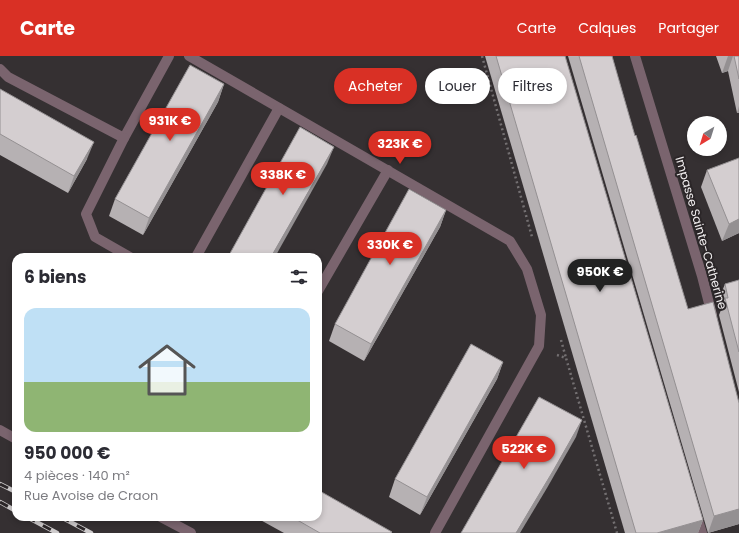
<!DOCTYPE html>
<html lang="fr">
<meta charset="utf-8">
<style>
body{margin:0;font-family:Poppins,sans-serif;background:#f7f7f7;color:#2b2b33;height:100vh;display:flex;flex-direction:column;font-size:15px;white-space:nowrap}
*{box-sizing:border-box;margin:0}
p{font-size:13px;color:#7c7c81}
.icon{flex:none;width:22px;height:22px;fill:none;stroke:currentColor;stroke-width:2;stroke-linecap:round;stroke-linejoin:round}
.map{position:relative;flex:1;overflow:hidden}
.panel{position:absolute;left:12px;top:197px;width:310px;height:268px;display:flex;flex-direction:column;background:#fff;border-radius:12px;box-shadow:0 2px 6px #0003}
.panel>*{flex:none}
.hud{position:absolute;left:334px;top:12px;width:345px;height:36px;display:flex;gap:8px}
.needle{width:26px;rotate:218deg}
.fabs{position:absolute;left:687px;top:60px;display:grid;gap:8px}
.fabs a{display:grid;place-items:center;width:40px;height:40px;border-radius:50%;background:#fff;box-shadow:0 2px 6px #0003;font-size:20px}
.price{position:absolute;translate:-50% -34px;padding:0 9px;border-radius:14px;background:#d93025;color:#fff;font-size:13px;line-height:26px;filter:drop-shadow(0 1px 2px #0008)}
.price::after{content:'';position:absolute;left:50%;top:24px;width:12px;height:9px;margin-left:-6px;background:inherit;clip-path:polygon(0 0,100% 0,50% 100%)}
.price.selected{background:#222;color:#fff}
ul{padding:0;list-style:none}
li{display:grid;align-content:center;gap:8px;height:212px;padding:0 12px}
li+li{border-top:1px solid #e1e1e2}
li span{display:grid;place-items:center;height:124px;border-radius:12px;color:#555}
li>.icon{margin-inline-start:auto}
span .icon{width:72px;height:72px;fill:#fffc;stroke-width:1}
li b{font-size:17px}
h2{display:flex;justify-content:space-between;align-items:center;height:48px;padding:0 12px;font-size:17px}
.tag{padding:0 14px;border-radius:18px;background:#fff;box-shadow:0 2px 6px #0003;font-size:14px;line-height:36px}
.tag.selected{background:#d93025;color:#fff}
header{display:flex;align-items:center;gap:24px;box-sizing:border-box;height:56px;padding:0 20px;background:#d93025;color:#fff}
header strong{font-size:19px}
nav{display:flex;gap:22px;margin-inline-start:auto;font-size:14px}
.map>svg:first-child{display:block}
</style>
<header>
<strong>Carte</strong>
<nav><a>Carte</a><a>Calques</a><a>Partager</a></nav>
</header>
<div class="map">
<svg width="739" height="477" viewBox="0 0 739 477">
<rect width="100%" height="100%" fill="#353032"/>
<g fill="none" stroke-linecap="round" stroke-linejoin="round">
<!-- path -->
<g stroke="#747072" stroke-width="2.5" stroke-dasharray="2 3" stroke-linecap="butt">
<path d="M 482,0 L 532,181"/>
<path d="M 561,284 L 566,302"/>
<path d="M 557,299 L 566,302 L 617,477"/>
</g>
<!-- minor -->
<g stroke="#7a646e" stroke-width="10">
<path d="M 189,0 L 510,185 L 527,213 L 541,259 L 539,290 L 435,477"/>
<path d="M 635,0 L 702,220 L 712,259"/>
<path d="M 0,13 L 8,21 L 124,82 L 169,0"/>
<path d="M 124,82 L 86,158 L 95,181 L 130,201"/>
<path d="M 196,201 L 279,52"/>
<path d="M 318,235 L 388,114"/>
<path d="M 0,374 L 16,383"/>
<path d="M 696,458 L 702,477"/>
<path d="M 161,461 L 191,477"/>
</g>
<defs>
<g id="rail">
<path d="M 0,428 L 16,436"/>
<path d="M 0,446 L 16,455"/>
<path d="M 27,461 L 57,477"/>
<path d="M 61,461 L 91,477"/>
</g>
</defs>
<!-- rail casing -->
<use href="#rail" stroke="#cecbcc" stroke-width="4.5"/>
<!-- rail -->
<use href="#rail" stroke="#2b2628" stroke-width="3" stroke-dasharray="9" stroke-linecap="butt"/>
</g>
<!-- wall -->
<g fill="#b6b1b3">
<path d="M 485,0 L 565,0 L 703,464 L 698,477 L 625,477 Z"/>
<path d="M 568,0 L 612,0 L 739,468 L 708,477 Z"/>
<path d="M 716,0 L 739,0 L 739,57 L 737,57 L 728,15 L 722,17 Z"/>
<path d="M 224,28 L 218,46 L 143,179 L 109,160 L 115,143 Z"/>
<path d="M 0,33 L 87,103 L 68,137 L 0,99 Z"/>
<path d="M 707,114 L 739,177 L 722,185 L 701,131 Z"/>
<path d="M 446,154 L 440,171 L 364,305 L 329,285 L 335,268 Z"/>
<path d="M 739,224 L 739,336 L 719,259 L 721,254 L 718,245 L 725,228 Z"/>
<path d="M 503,306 L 497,323 L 420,459 L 389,441 L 395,423 Z"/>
<path d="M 255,461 L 318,461 L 392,477 L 284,477 Z"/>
</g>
<!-- shaded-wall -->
<g fill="#949092">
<path d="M 728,0 L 733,0 L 728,15 L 722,17 Z"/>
<path d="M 224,28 L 218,46 L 143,179 L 149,162 Z"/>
<path d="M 739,50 L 739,57 L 737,57 Z"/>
<path d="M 94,86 L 87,103 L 68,137 L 74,120 Z"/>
<path d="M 334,91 L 327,108 L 275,201 L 271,201 Z"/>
<path d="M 446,154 L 440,171 L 364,305 L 371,288 Z"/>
<path d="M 739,163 L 739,177 L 722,185 L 729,168 Z"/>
<path d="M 503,306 L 497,323 L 420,459 L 427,441 Z"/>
<path d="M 582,364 L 576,381 L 547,432 L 520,477 L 516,477 Z"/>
<path d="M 739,453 L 739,468 L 708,477 L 714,460 Z"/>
<path d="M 703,464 L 698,477 L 657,477 Z"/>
</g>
<!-- building -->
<g fill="#d4ced0" stroke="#949092">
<path d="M 496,0 L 565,0 L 703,464 L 657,477 L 636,477 Z"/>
<path d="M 579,0 L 612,0 L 635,80 L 636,79 L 688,253 L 713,246 L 739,347 L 739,453 L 714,460 Z"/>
<path d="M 734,0 L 739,0 L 739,23 Z"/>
<path d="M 190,9 L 224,28 L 149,162 L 115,143 Z"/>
<path d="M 0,33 L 94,86 L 74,120 L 0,78 Z"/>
<path d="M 300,71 L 334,91 L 271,201 L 228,201 Z"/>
<path d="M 739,102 L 739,163 L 729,168 L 707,114 Z"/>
<path d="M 409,133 L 446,154 L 371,288 L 335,268 Z"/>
<path d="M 739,224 L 739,296 L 725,242 L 728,242 L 725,228 Z"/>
<path d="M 471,288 L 503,306 L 427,441 L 395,423 Z"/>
<path d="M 539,341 L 582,364 L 553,415 L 516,477 L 461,477 Z"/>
<path d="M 318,434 L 392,476 L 391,477 L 320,477 L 292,461 L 318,461 Z"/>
</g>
<g text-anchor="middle" stroke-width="4" stroke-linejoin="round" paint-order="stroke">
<!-- street labels -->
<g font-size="12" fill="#f0edee" stroke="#2b2628">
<text transform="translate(701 177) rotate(74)" y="4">Impasse Sainte-Catherine</text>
</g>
</g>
</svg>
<div class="fabs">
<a><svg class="needle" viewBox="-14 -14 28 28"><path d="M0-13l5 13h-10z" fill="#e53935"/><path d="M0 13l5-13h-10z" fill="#7c7c81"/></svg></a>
</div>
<b class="price" style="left:170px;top:86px">931K €</b>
<b class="price" style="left:400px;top:109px">323K €</b>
<b class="price" style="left:283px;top:140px">338K €</b>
<b class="price" style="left:390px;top:210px">330K €</b>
<b class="price selected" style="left:600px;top:237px">950K €</b>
<b class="price" style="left:524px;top:414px">522K €</b>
<div class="hud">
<a class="tag selected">Acheter</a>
<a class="tag">Louer</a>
<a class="tag">Filtres</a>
</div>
<section class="panel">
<h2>6 biens<svg class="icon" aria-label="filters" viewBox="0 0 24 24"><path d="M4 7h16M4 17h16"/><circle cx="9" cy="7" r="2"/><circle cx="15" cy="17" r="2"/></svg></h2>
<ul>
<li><span style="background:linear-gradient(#bfe0f5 60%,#8fb573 0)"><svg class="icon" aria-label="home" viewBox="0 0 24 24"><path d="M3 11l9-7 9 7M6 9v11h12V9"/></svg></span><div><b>950 000 €</b><p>4 pièces · 140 m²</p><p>Rue Avoise de Craon</p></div></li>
</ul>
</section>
</div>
